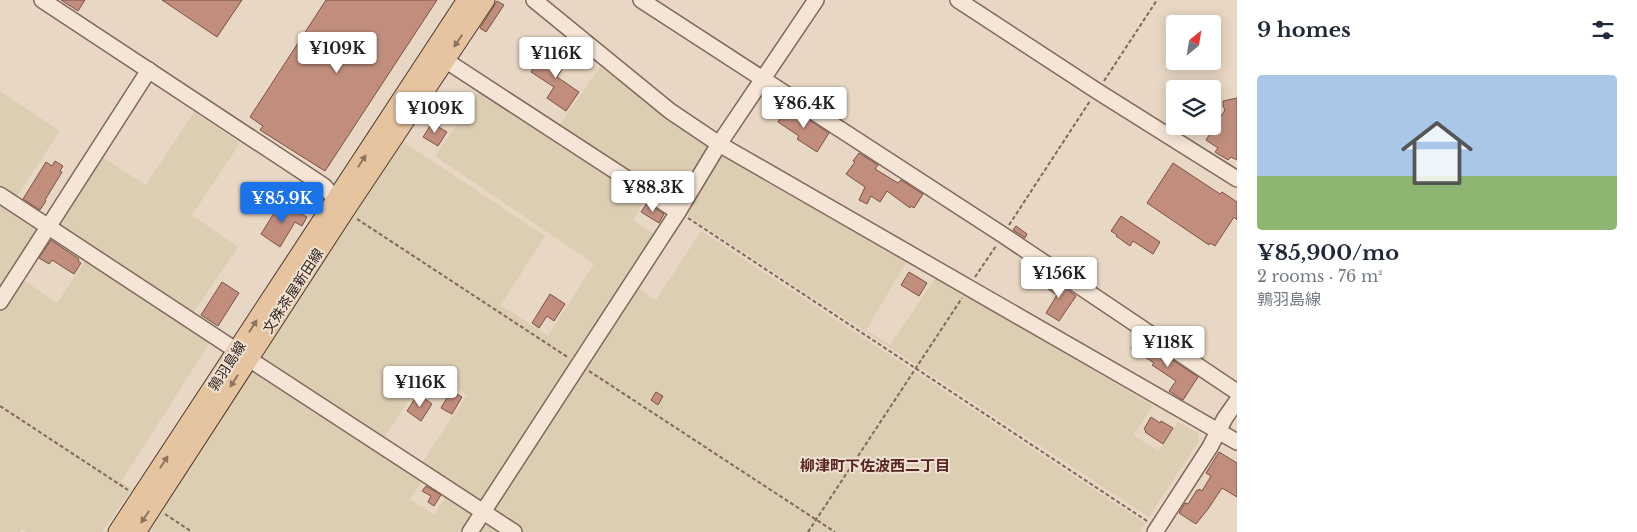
<!DOCTYPE html>
<meta charset="utf-8">
<style>
body{margin:0;font-family:"Libre Baskerville","Noto Sans JP",serif;background:#f6f6f7;color:#1f2937;height:100vh;display:flex;flex-direction:column;font-size:19px;white-space:nowrap}
*{box-sizing:border-box;margin:0}
p{font-size:16px;color:#747a83}
.icon{flex:none;width:28px;height:28px;fill:none;stroke:currentColor;stroke-width:2;stroke-linecap:round;stroke-linejoin:round}
.map{position:relative;flex:1;overflow:hidden}
.panel{display:flex;flex-direction:column;background:#fff;width:400px}
.panel>*{flex:none}
.needle{width:32px;rotate:30deg}
.tools{position:absolute;left:1166px;top:15px;display:grid;gap:10px}
.tools a{display:grid;place-items:center;width:55px;height:55px;border-radius:5px;background:#fff;box-shadow:0 2px 12px #0003;font-size:25px}
.price{position:absolute;translate:-50% -42px;padding:0 11px;border-radius:5px;background:#fff;color:#222;font-size:16px;line-height:32px;filter:drop-shadow(0 1px 2px #0008)}
.price::after{content:'';position:absolute;left:50%;top:30px;width:15px;height:11px;margin-left:-8px;background:inherit;clip-path:polygon(0 0,100% 0,50% 100%)}
.price.on{background:#1a73e8;color:#fff}
ul{padding:0;list-style:none}
li{display:grid;align-content:center;gap:10px;height:265px;padding:0 20px}
li span{display:grid;place-items:center;height:155px;border-radius:5px;color:#555}
li>.icon{margin-inline-start:auto}
span .icon{width:90px;height:90px;fill:#fffc;stroke-width:1}
li b{font-size:21px}
h2{display:flex;justify-content:space-between;align-items:center;height:60px;padding:0 20px;font-size:21px}
main{display:flex;flex:1;min-height:0}
.map>svg:first-child{display:block}
</style>
<main>
<div class="map">
<svg width="1237" height="532" viewBox="0 0 1237 532">
<rect width="100%" height="100%" fill="#e8d7c4"/>
<!-- farmland -->
<g fill="#dcceb2">
<path d="M 600,67 L 677,125 L 709,147 L 907,261 L 866,330 L 890,345 L 936,277 L 1153,406 L 1133,435 L 1158,451 L 1178,422 L 1198,433 L 1199,441 L 1149,517 L 685,214 L 558,127 Z"/>
<path d="M 482,88 L 647,196 L 633,220 L 654,234 L 624,278 L 656,300 L 701,231 L 1145,523 L 1140,532 L 525,532 L 421,464 L 467,395 L 429,370 L 383,439 L 269,366 L 262,356 L 402,141 L 545,236 L 501,305 L 548,336 L 594,264 L 435,156 Z"/>
<path d="M 0,91 L 60,131 L 11,205 L 43,228 L 0,291 Z"/>
<path d="M 194,112 L 240,143 L 192,215 L 238,247 L 185,325 L 210,342 L 121,482 L 132,489 L 102,532 L 27,532 L 22,529 L 20,532 L 0,532 L 0,307 L 19,277 L 57,303 L 91,252 L 53,226 L 99,155 L 146,185 Z"/>
<path d="M 255,366 L 426,476 L 410,499 L 434,515 L 448,494 L 473,510 L 459,532 L 146,532 Z"/>
<path d="M 483,515 L 510,532 L 472,532 Z"/>
</g>
<!-- building -->
<g fill="#c18e7e" stroke="#7c5145">
<path d="M 61,0 L 85,0 L 78,11 Z"/>
<path d="M 162,0 L 242,0 L 217,37 Z"/>
<path d="M 326,0 L 437,0 L 325,171 L 260,130 L 263,126 L 250,117 Z"/>
<path d="M 497,1 L 504,5 L 486,32 L 480,28 Z"/>
<path d="M 560,48 L 571,55 L 557,77 L 579,92 L 566,111 L 547,98 L 554,87 L 531,72 L 543,53 L 554,59 Z"/>
<path d="M 1237,98 L 1237,160 L 1231,157 L 1228,160 L 1215,152 L 1218,148 L 1206,140 L 1225,110 L 1223,106 L 1223,101 Z"/>
<path d="M 788,106 L 829,133 L 817,152 L 797,139 L 799,136 L 778,122 Z"/>
<path d="M 432,123 L 447,132 L 438,146 L 423,137 Z"/>
<path d="M 859,153 L 878,165 L 875,169 L 898,183 L 901,180 L 923,194 L 914,208 L 911,206 L 910,208 L 887,191 L 880,202 L 871,196 L 867,204 L 859,200 L 865,187 L 846,174 L 855,162 L 853,161 Z"/>
<path d="M 55,161 L 63,166 L 60,171 L 62,172 L 45,200 L 46,201 L 40,210 L 23,199 L 46,162 L 52,166 Z"/>
<path d="M 1173,163 L 1220,194 L 1222,192 L 1237,202 L 1237,220 L 1234,217 L 1215,246 L 1210,243 L 1209,245 L 1147,203 Z"/>
<path d="M 647,203 L 664,214 L 659,223 L 641,212 Z"/>
<path d="M 283,204 L 307,217 L 302,226 L 295,222 L 280,247 L 261,234 L 276,210 L 278,211 Z"/>
<path d="M 1121,216 L 1160,242 L 1153,254 L 1133,241 L 1130,246 L 1116,236 L 1117,235 L 1111,231 Z"/>
<path d="M 1016,226 L 1027,234 L 1025,238 L 1013,230 Z"/>
<path d="M 51,240 L 79,259 L 78,261 L 81,263 L 74,274 L 52,260 L 49,264 L 39,258 Z"/>
<path d="M 909,272 L 927,283 L 919,296 L 901,285 Z"/>
<path d="M 1048,276 L 1076,296 L 1059,321 L 1046,313 L 1057,295 L 1042,285 Z"/>
<path d="M 222,282 L 239,293 L 218,326 L 201,315 Z"/>
<path d="M 550,294 L 565,304 L 554,321 L 547,316 L 539,328 L 532,323 Z"/>
<path d="M 1138,337 L 1198,377 L 1183,400 L 1169,391 L 1176,381 L 1152,365 L 1154,363 L 1131,348 Z"/>
<path d="M 451,391 L 462,397 L 452,414 L 441,408 Z"/>
<path d="M 656,392 L 663,396 L 658,405 L 651,400 Z"/>
<path d="M 418,394 L 432,404 L 421,421 L 407,411 Z"/>
<path d="M 1151,417 L 1160,423 L 1161,421 L 1173,428 L 1163,444 L 1145,432 L 1146,431 L 1144,429 Z"/>
<path d="M 1219,452 L 1237,463 L 1237,497 L 1222,488 L 1208,509 L 1196,524 L 1179,513 L 1185,503 L 1188,504 L 1197,490 L 1198,491 L 1199,489 L 1202,491 L 1211,476 L 1206,473 Z"/>
<path d="M 426,486 L 441,495 L 434,506 L 428,502 L 431,496 L 422,491 Z"/>
</g>
<g fill="none" stroke-linecap="round" stroke-linejoin="round">
<defs>
<g id="minor">
<path d="M 42,0 L 324,186 L 343,208"/>
<path d="M 534,0 L 670,111 L 719,144 L 1237,442"/>
<path d="M 641,0 L 1003,235 L 1237,392"/>
<path d="M 958,0 L 1097,91 L 1237,179"/>
<path d="M 445,60 L 678,212"/>
<path d="M 0,195 L 237,351"/>
<path d="M 0,302 L 149,70"/>
<path d="M 249,359 L 514,532"/>
<path d="M 470,532 L 678,212 L 719,144 L 816,0"/>
<path d="M 1155,532 L 1210,447 L 1225,418 L 1237,401"/>
</g>
<g id="major">
<path d="M 118,532 L 467,0"/>
<path d="M 136,532 L 345,210 L 485,0"/>
</g>
</defs>
<!-- minor casing -->
<use href="#minor" stroke="#80695c" stroke-width="18"/>
<!-- major casing -->
<use href="#major" stroke="#4e3930" stroke-width="21"/>
<!-- path -->
<g stroke="#80695c" stroke-width="2" stroke-dasharray="4 2.5" stroke-linecap="butt">
<path d="M 1104,81 L 1157,0"/>
<path d="M 688,218 L 1147,521"/>
<path d="M 357,219 L 569,358"/>
<path d="M 1009,225 L 1090,101"/>
<path d="M 975,277 L 996,246"/>
<path d="M 589,371 L 835,532"/>
<path d="M 0,406 L 128,490"/>
<path d="M 165,514 L 192,532"/>
<path d="M 808,532 L 962,298"/>
</g>
<!-- minor -->
<use href="#minor" stroke="#f4e5d6" stroke-width="15"/>
<!-- major -->
<use href="#major" stroke="#e7c4a0" stroke-width="19"/>
</g>
<!-- one-way arrows -->
<defs><path id="oneway-solid" d="M-6-.8H1V-3.2L6.5 0L1 3.2V.8H-6Z" transform="scale(1.25)"/></defs>
<g fill="#8c7460">
<use href="#oneway-solid" transform="translate(458 41) rotate(124)"/>
<use href="#oneway-solid" transform="translate(362 161) rotate(-57)"/>
<use href="#oneway-solid" transform="translate(253 326) rotate(-57)"/>
<use href="#oneway-solid" transform="translate(234 381) rotate(123)"/>
<use href="#oneway-solid" transform="translate(164 462) rotate(-57)"/>
<use href="#oneway-solid" transform="translate(145 517) rotate(124)"/>
</g>
<g text-anchor="middle" stroke-width="4" stroke-linejoin="round" paint-order="stroke">
<!-- street labels -->
<g font-size="14" fill="#32251f" stroke="#f0e2d2">
<text transform="translate(293 291) rotate(-57)" y="5">文殊茶屋新田線</text>
<text transform="translate(227 366) rotate(-57)" y="5">鶉羽島線</text>
</g>
<!-- neighbourhood labels -->
<g font-size="15" font-weight="bold" fill="#592523" stroke="#f0e2d2">
<text x="875" y="471">柳津町下佐波西二丁目</text>
</g>
</g>
</svg>
<div class="tools">
<a><svg class="needle" viewBox="-14 -14 28 28"><path d="M0-13l5 13h-10z" fill="#e53935"/><path d="M0 13l5-13h-10z" fill="#747a83"/></svg></a>
<a><svg class="icon" aria-label="layers" viewBox="0 0 24 24"><path d="M12 4l9 5-9 5-9-5zM3 14l9 5 9-5"/></svg></a>
</div>
<b class="price" style="left:337px;top:74px">¥109K</b>
<b class="price" style="left:556px;top:79px">¥116K</b>
<b class="price" style="left:804px;top:129px">¥86.4K</b>
<b class="price" style="left:435px;top:134px">¥109K</b>
<b class="price" style="left:653px;top:213px">¥88.3K</b>
<b class="price on" style="left:282px;top:224px">¥85.9K</b>
<b class="price" style="left:1059px;top:299px">¥156K</b>
<b class="price" style="left:1168px;top:368px">¥118K</b>
<b class="price" style="left:420px;top:408px">¥116K</b>
</div>
<section class="panel">
<h2>9 homes<svg class="icon" aria-label="filters" viewBox="0 0 24 24"><path d="M4 7h16M4 17h16"/><circle cx="9" cy="7" r="2"/><circle cx="15" cy="17" r="2"/></svg></h2>
<ul>
<li><span style="background:linear-gradient(#a9c7e8 65%,#8fb573 0)"><svg class="icon" aria-label="home" viewBox="0 0 24 24"><path d="M3 11l9-7 9 7M6 9v11h12V9"/></svg></span><div><b>¥85,900/mo</b><p>2 rooms · 76 m²</p><p>鶉羽島線</p></div></li>
</ul>
</section>
</main>
